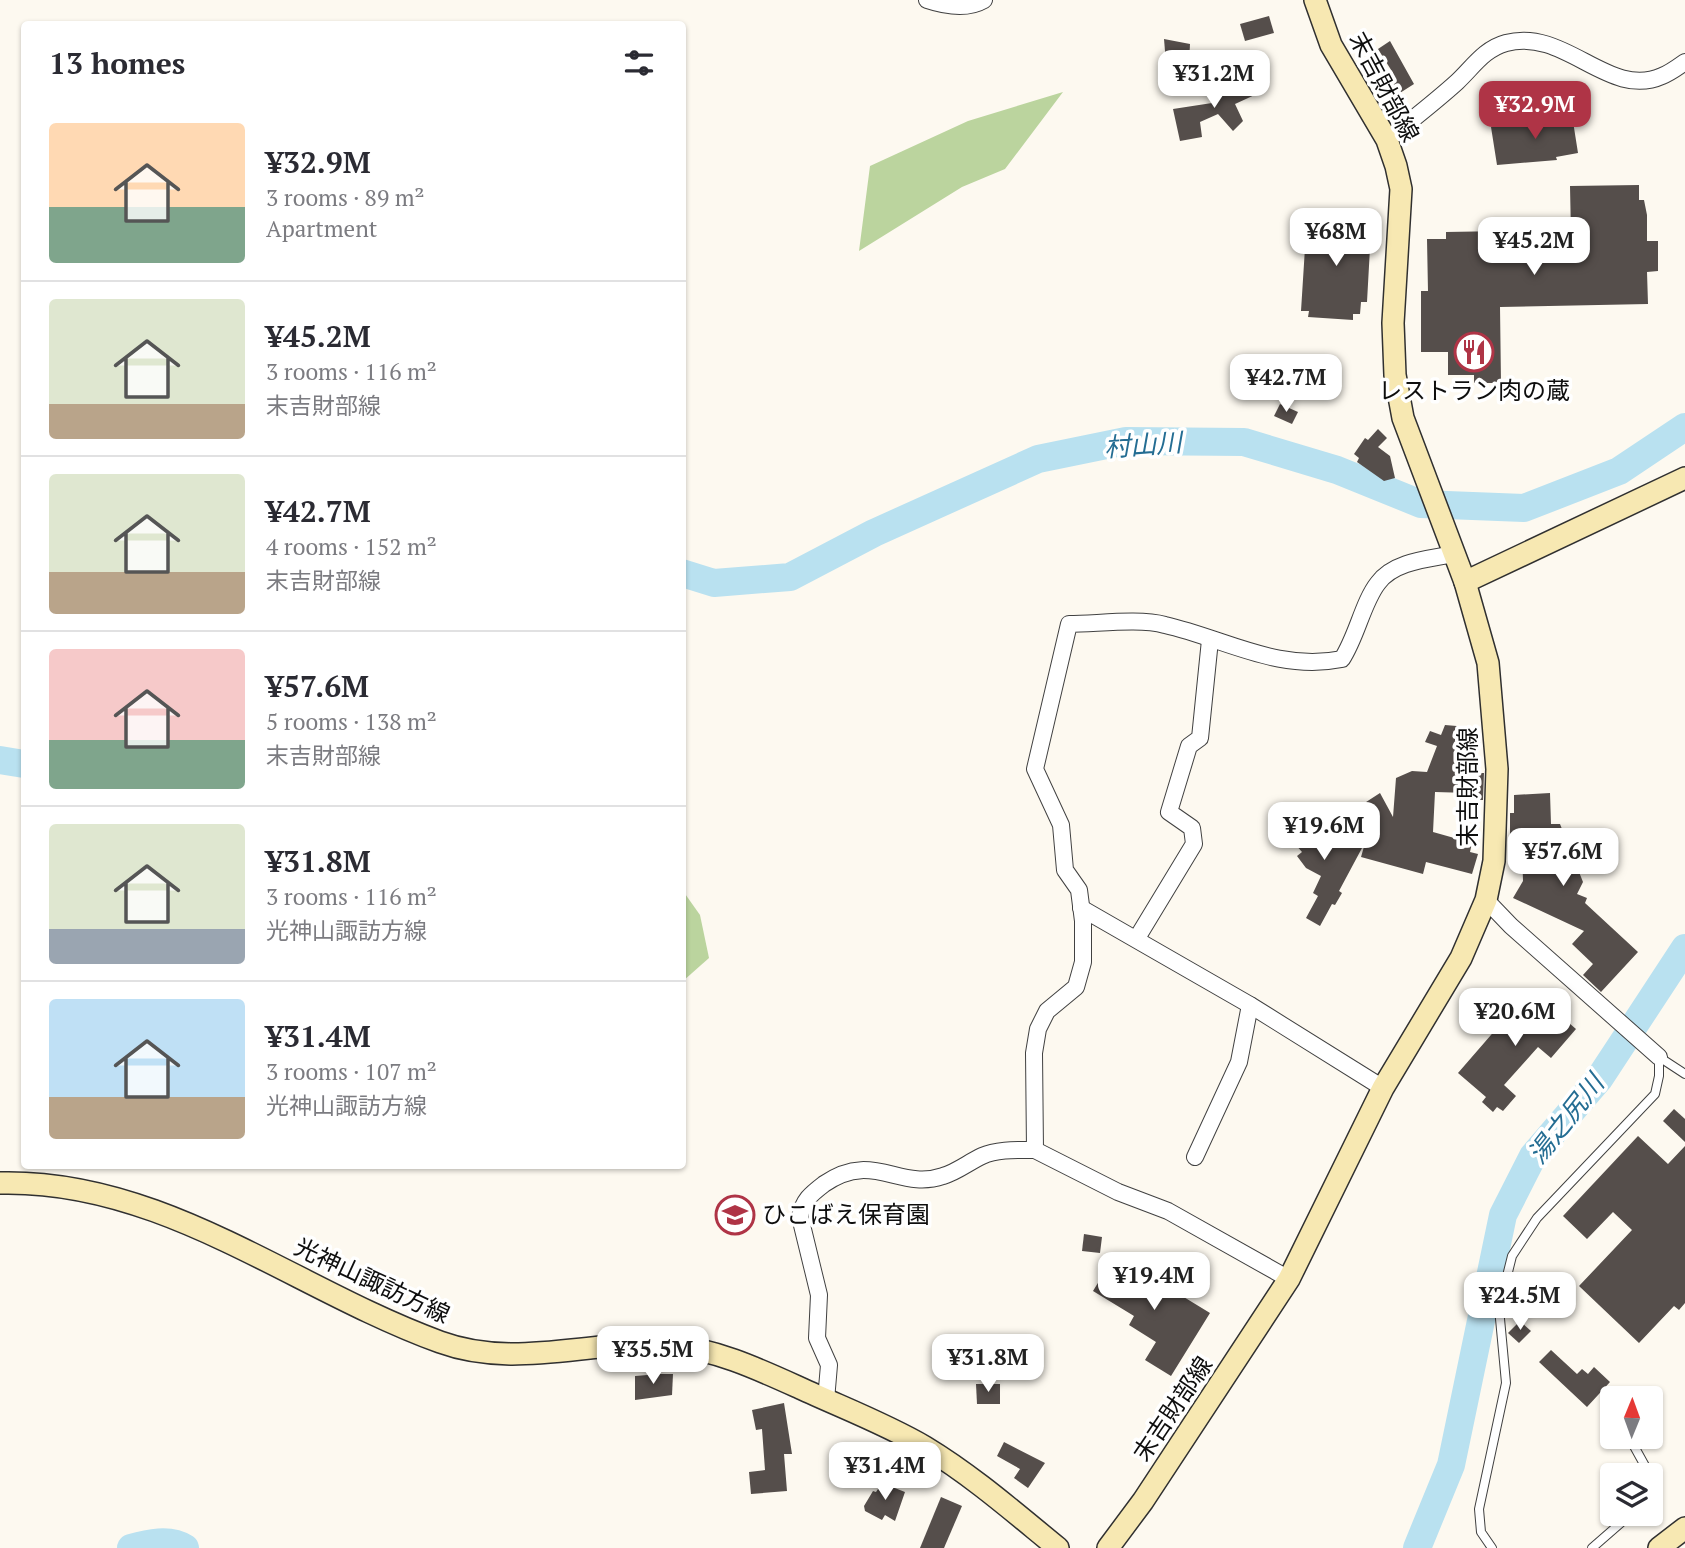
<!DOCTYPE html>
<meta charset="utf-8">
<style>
body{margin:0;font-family:"PT Serif","Noto Sans JP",serif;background:#f7f7f7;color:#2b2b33;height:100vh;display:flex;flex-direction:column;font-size:26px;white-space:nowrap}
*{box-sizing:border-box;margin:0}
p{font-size:23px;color:#7c7c81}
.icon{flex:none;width:38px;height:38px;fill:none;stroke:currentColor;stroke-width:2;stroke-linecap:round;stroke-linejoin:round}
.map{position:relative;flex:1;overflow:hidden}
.panel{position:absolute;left:21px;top:21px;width:665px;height:1148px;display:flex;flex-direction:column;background:#fff;border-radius:7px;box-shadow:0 2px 5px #0004}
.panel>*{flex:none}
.needle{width:46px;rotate:1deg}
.fabs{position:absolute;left:1600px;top:1386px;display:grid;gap:14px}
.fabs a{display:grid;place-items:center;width:63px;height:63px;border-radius:7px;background:#fff;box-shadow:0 2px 5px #0004;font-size:35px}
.price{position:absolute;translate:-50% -60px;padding:0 16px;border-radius:14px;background:#fff;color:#222;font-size:23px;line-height:46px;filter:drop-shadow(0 2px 4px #0008)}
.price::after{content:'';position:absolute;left:50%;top:42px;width:21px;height:16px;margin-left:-10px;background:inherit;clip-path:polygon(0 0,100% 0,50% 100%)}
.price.selected{background:#af3446;color:#fff}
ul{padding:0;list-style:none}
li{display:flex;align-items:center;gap:21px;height:175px;padding:0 28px}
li+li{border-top:2px solid #e1e1e2}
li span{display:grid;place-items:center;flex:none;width:196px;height:140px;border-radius:7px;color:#555}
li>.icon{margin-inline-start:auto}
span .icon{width:84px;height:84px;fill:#fffc;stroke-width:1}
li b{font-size:30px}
h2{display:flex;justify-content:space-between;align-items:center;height:84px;padding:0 28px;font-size:30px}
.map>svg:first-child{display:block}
</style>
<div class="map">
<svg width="1685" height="1548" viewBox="0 0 1685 1548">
<rect width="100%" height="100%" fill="#fdf9f0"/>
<!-- forest -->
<g fill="#bbd49e">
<path d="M 1063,92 L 1005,169 L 962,187 L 859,251 L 870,166 L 968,121 Z"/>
<path d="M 683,891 L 700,915 L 709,958 L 683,981 Z"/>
</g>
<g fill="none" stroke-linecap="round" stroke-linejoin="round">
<!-- river -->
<g stroke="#b9e1f0" stroke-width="28">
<path d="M 682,573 L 714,583 L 790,577 L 874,533 L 1038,459 L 1126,441 L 1244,442 L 1337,470 L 1421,504 L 1524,508 L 1619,471 L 1685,427"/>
<path d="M 0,760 L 24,764"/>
<path d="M 131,1548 C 148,1543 170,1538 185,1548"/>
<path d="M 1417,1548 L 1451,1465 L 1503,1215 L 1533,1156 L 1599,1079 L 1685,948"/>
</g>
</g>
<!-- building -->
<g fill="#554e4b">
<path d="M 1269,16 L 1274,33 L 1245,41 L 1240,24 Z"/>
<path d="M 1164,39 L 1190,44 L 1189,64 L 1166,63 Z"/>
<path d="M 1390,41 L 1414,84 L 1392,98 L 1381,80 L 1393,73 L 1378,49 Z"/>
<path d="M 1252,78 L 1259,93 L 1235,104 L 1243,121 L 1233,131 L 1218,114 L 1200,122 L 1202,137 L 1180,141 L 1173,109 L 1212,103 L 1209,95 Z"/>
<path d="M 1572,115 L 1578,153 L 1556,157 L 1557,160 L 1497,165 L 1491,127 Z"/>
<path d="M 1639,185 L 1639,200 L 1644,200 L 1647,215 L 1647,241 L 1658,241 L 1658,271 L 1647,272 L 1648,304 L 1500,307 L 1501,383 L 1474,383 L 1474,375 L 1448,375 L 1448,352 L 1421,352 L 1421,291 L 1428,291 L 1427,239 L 1446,239 L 1446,232 L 1504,231 L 1505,259 L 1546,259 L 1546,243 L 1552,242 L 1552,235 L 1571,235 L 1570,186 Z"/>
<path d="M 1314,216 L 1366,219 L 1364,247 L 1370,248 L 1367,302 L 1361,302 L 1360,314 L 1353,314 L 1353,320 L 1308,317 L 1309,311 L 1301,311 L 1306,232 L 1313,232 Z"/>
<path d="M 1280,404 L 1298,412 L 1292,424 L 1274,416 Z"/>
<path d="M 1378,429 L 1387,438 L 1378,447 L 1390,456 L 1395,478 L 1384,481 L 1357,462 L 1359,458 L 1354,454 L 1365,438 L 1368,440 Z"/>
<path d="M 1445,725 L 1480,728 L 1474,741 L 1481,743 L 1469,773 L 1484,773 L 1483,800 L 1469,800 L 1469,793 L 1435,792 L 1433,832 L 1472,843 L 1470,852 L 1478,854 L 1472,874 L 1426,862 L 1423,874 L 1361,857 L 1372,819 L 1363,804 L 1380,793 L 1393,817 L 1396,778 L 1412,771 L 1427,772 L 1437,746 L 1425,742 L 1430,731 L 1441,735 Z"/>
<path d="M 1550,793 L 1551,824 L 1560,824 L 1583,882 L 1577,894 L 1587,898 L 1585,903 L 1638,952 L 1601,992 L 1583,975 L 1593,964 L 1572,944 L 1584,931 L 1513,898 L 1523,881 L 1522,848 L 1519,848 L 1519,837 L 1510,838 L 1510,813 L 1514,813 L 1514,795 Z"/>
<path d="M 1321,807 L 1334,821 L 1320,837 L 1362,848 L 1339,891 L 1342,893 L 1335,905 L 1332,904 L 1320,926 L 1306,918 L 1318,896 L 1313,893 L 1321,876 L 1306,868 L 1297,856 L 1302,852 L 1288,836 Z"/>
<path d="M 1530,990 L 1557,1007 L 1554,1010 L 1576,1029 L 1551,1058 L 1538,1047 L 1504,1085 L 1516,1096 L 1503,1111 L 1497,1107 L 1493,1112 L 1482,1102 L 1486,1097 L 1458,1073 Z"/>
<path d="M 1674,1109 L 1685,1119 L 1685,1142 L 1663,1121 Z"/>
<path d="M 1638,1136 L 1668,1164 L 1685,1146 L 1685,1303 L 1679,1310 L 1674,1306 L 1639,1343 L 1579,1286 L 1632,1230 L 1613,1212 L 1587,1239 L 1563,1216 Z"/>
<path d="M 1084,1234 L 1102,1237 L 1100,1253 L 1082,1251 Z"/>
<path d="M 1115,1255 L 1210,1313 L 1171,1376 L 1145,1360 L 1156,1342 L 1129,1325 L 1134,1316 L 1093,1291 Z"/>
<path d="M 1520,1321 L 1531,1331 L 1519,1343 L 1508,1333 Z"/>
<path d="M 1551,1350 L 1577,1374 L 1582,1369 L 1588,1374 L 1594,1367 L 1610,1382 L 1587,1407 L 1539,1362 Z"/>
<path d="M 660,1374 L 673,1374 L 672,1395 L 635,1400 L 635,1376 Z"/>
<path d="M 976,1384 L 1000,1384 L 1000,1404 L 977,1404 Z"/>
<path d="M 784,1403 L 792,1454 L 784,1454 L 787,1491 L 751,1494 L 749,1472 L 765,1470 L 762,1429 L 756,1430 L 752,1410 Z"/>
<path d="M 1004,1442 L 1045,1463 L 1028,1488 L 1014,1478 L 1020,1469 L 997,1456 Z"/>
<path d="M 882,1483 L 905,1492 L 895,1521 L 885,1515 L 882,1520 L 865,1511 L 864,1506 L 873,1491 L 876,1492 Z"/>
<path d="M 941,1497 L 962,1506 L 944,1548 L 920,1548 Z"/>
</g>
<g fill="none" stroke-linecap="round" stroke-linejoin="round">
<defs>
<g id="lane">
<path d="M 1659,1057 L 1685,1074"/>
<path d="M 1629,1437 L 1650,1475"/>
<path d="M 1650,1476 L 1650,1495"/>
<path d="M 1492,1548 L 1481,1532 L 1479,1509 L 1506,1383 L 1499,1308 L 1512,1256 L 1537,1218 L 1655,1094 L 1659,1076 L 1659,1057"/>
<path d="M 1592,1548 L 1631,1514"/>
</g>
<g id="street">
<path d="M 927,0 C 945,6 967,10 984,0"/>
<path d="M 1387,140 C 1410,121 1435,102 1457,82 C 1473,67 1484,49 1506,43 C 1565,27 1609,100 1662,76 C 1670,73 1678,67 1685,62"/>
<path d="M 1486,900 L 1511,926 L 1659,1057"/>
<path d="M 1081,908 L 1250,1005 L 1383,1088"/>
<path d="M 1137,938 L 1194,844 L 1192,828 L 1169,812 L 1189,746 L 1200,738 L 1210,640"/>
<path d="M 1195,1157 L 1239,1062 L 1250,1005"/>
<path d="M 1289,1279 L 1168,1211 L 1118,1192 L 1035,1150 L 1034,1053 L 1038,1029 L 1047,1011 L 1076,987 L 1083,962 L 1083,921 L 1079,890 L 1065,870 L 1061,825 L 1035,769 L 1069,624 C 1097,624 1139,618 1165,625 C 1226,639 1278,672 1342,659 C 1357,636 1363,602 1378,583 C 1394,561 1429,559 1454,554"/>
<path d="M 826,1400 L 829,1365 L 817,1338 L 819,1295 L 800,1217 C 803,1200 811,1194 824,1184 C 873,1150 899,1191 943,1176 C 957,1172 969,1162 982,1156 C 997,1149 1018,1150 1035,1150"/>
</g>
<g id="secondary">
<path d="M 1465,582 L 1685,478"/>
<path d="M 0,1183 C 163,1179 294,1289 440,1342 C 516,1370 592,1339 669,1345 C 715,1349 758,1369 800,1388 C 841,1407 886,1424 925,1447 C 973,1476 1015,1513 1058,1548"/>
<path d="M 1108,1548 L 1143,1501 L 1289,1279 L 1383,1088 L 1461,958 L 1486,900 L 1494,861 L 1497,769 L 1488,663 L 1465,582 L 1403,418 L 1395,375 L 1393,323 L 1401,189 L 1396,166 L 1387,140 L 1331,45 L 1315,0"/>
<path d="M 1659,1548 L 1685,1528"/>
</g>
</defs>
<!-- lane casing -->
<use href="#lane" stroke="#414141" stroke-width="10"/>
<!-- street casing -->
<use href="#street" stroke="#414141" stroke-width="18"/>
<!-- secondary casing -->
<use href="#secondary" stroke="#303030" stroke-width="24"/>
<!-- lane -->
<use href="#lane" stroke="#fff" stroke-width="8"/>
<!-- street -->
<use href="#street" stroke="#fff" stroke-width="16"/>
<!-- secondary -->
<use href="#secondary" stroke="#f7e8b2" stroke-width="21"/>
</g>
<!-- icons -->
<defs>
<symbol id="restaurant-ring" viewBox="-11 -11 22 22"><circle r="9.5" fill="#fff" stroke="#af3446" stroke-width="1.5"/><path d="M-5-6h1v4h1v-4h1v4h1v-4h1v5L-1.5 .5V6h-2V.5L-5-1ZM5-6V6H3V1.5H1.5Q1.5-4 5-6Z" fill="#af3446"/></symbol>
<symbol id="school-ring" viewBox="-11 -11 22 22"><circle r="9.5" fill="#fff" stroke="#af3446" stroke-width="1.5"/><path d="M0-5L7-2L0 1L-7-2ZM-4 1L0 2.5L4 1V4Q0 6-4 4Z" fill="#af3446"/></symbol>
</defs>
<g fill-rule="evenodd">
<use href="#restaurant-ring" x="1452" y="330" width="44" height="44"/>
<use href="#school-ring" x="713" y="1193" width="44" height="44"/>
</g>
<g text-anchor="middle" stroke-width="7" stroke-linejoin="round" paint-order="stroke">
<!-- street labels -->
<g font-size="24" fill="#0e0e0e" stroke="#fff">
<text transform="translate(1384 87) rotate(62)" y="8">末吉財部線</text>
<text transform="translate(1468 787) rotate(-90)" y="8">末吉財部線</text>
<text transform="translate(372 1281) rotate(25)" y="8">光神山諏訪方線</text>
<text transform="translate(1173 1409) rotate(-56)" y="8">末吉財部線</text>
</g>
<!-- poi labels -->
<g font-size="24" fill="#0e0e0e" stroke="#fff">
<text x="1474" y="399">レストラン肉の蔵</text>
<text x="762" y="1223" text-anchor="start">ひこばえ保育園</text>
</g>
<!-- water labels -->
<g font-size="26" font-style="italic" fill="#246d93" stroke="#fff">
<text transform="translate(1143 445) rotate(-4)" y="9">村山川</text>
<text transform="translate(1566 1119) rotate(-52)" y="9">湯之尻川</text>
</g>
</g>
</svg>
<div class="fabs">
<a><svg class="needle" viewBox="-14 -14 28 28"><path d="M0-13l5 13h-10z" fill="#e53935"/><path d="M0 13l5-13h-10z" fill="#7c7c81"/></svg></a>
<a><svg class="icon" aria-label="layers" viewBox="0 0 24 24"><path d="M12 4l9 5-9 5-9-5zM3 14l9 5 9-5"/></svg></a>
</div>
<b class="price" style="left:1214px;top:110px">¥31.2M</b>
<b class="price selected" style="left:1535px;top:141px">¥32.9M</b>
<b class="price" style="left:1336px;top:268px">¥68M</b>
<b class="price" style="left:1534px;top:277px">¥45.2M</b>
<b class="price" style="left:1286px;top:414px">¥42.7M</b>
<b class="price" style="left:1324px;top:862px">¥19.6M</b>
<b class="price" style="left:1563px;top:888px">¥57.6M</b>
<b class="price" style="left:1515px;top:1048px">¥20.6M</b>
<b class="price" style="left:1154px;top:1312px">¥19.4M</b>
<b class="price" style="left:1520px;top:1332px">¥24.5M</b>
<b class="price" style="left:653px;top:1386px">¥35.5M</b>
<b class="price" style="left:988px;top:1394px">¥31.8M</b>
<b class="price" style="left:885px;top:1502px">¥31.4M</b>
<section class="panel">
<h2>13 homes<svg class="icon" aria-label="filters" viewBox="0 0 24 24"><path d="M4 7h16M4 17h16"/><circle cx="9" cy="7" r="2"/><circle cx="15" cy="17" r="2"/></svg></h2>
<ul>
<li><span style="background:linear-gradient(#ffd9b3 60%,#7fa58c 0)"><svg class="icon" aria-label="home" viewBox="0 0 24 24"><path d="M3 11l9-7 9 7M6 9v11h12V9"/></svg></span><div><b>¥32.9M</b><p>3 rooms · 89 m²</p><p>Apartment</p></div></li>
<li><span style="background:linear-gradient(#dfe7d0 75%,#b9a48a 0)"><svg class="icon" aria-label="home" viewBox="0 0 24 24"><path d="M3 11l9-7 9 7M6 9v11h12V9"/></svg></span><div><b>¥45.2M</b><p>3 rooms · 116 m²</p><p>末吉財部線</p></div></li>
<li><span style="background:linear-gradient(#dfe7d0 70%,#b9a48a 0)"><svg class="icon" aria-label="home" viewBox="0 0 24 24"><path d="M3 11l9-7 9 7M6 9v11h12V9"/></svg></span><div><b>¥42.7M</b><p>4 rooms · 152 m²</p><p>末吉財部線</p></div></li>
<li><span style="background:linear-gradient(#f6c9c9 65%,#7fa58c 0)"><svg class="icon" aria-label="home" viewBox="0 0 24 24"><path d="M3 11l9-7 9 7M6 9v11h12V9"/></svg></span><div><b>¥57.6M</b><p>5 rooms · 138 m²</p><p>末吉財部線</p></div></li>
<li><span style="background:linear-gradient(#dfe7d0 75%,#9aa5b1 0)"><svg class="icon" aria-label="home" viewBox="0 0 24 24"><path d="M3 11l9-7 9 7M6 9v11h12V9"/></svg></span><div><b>¥31.8M</b><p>3 rooms · 116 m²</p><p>光神山諏訪方線</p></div></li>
<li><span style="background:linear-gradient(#bfe0f5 70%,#b9a48a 0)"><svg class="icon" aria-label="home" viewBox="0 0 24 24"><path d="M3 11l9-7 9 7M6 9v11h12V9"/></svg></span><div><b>¥31.4M</b><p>3 rooms · 107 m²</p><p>光神山諏訪方線</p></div></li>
</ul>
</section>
</div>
